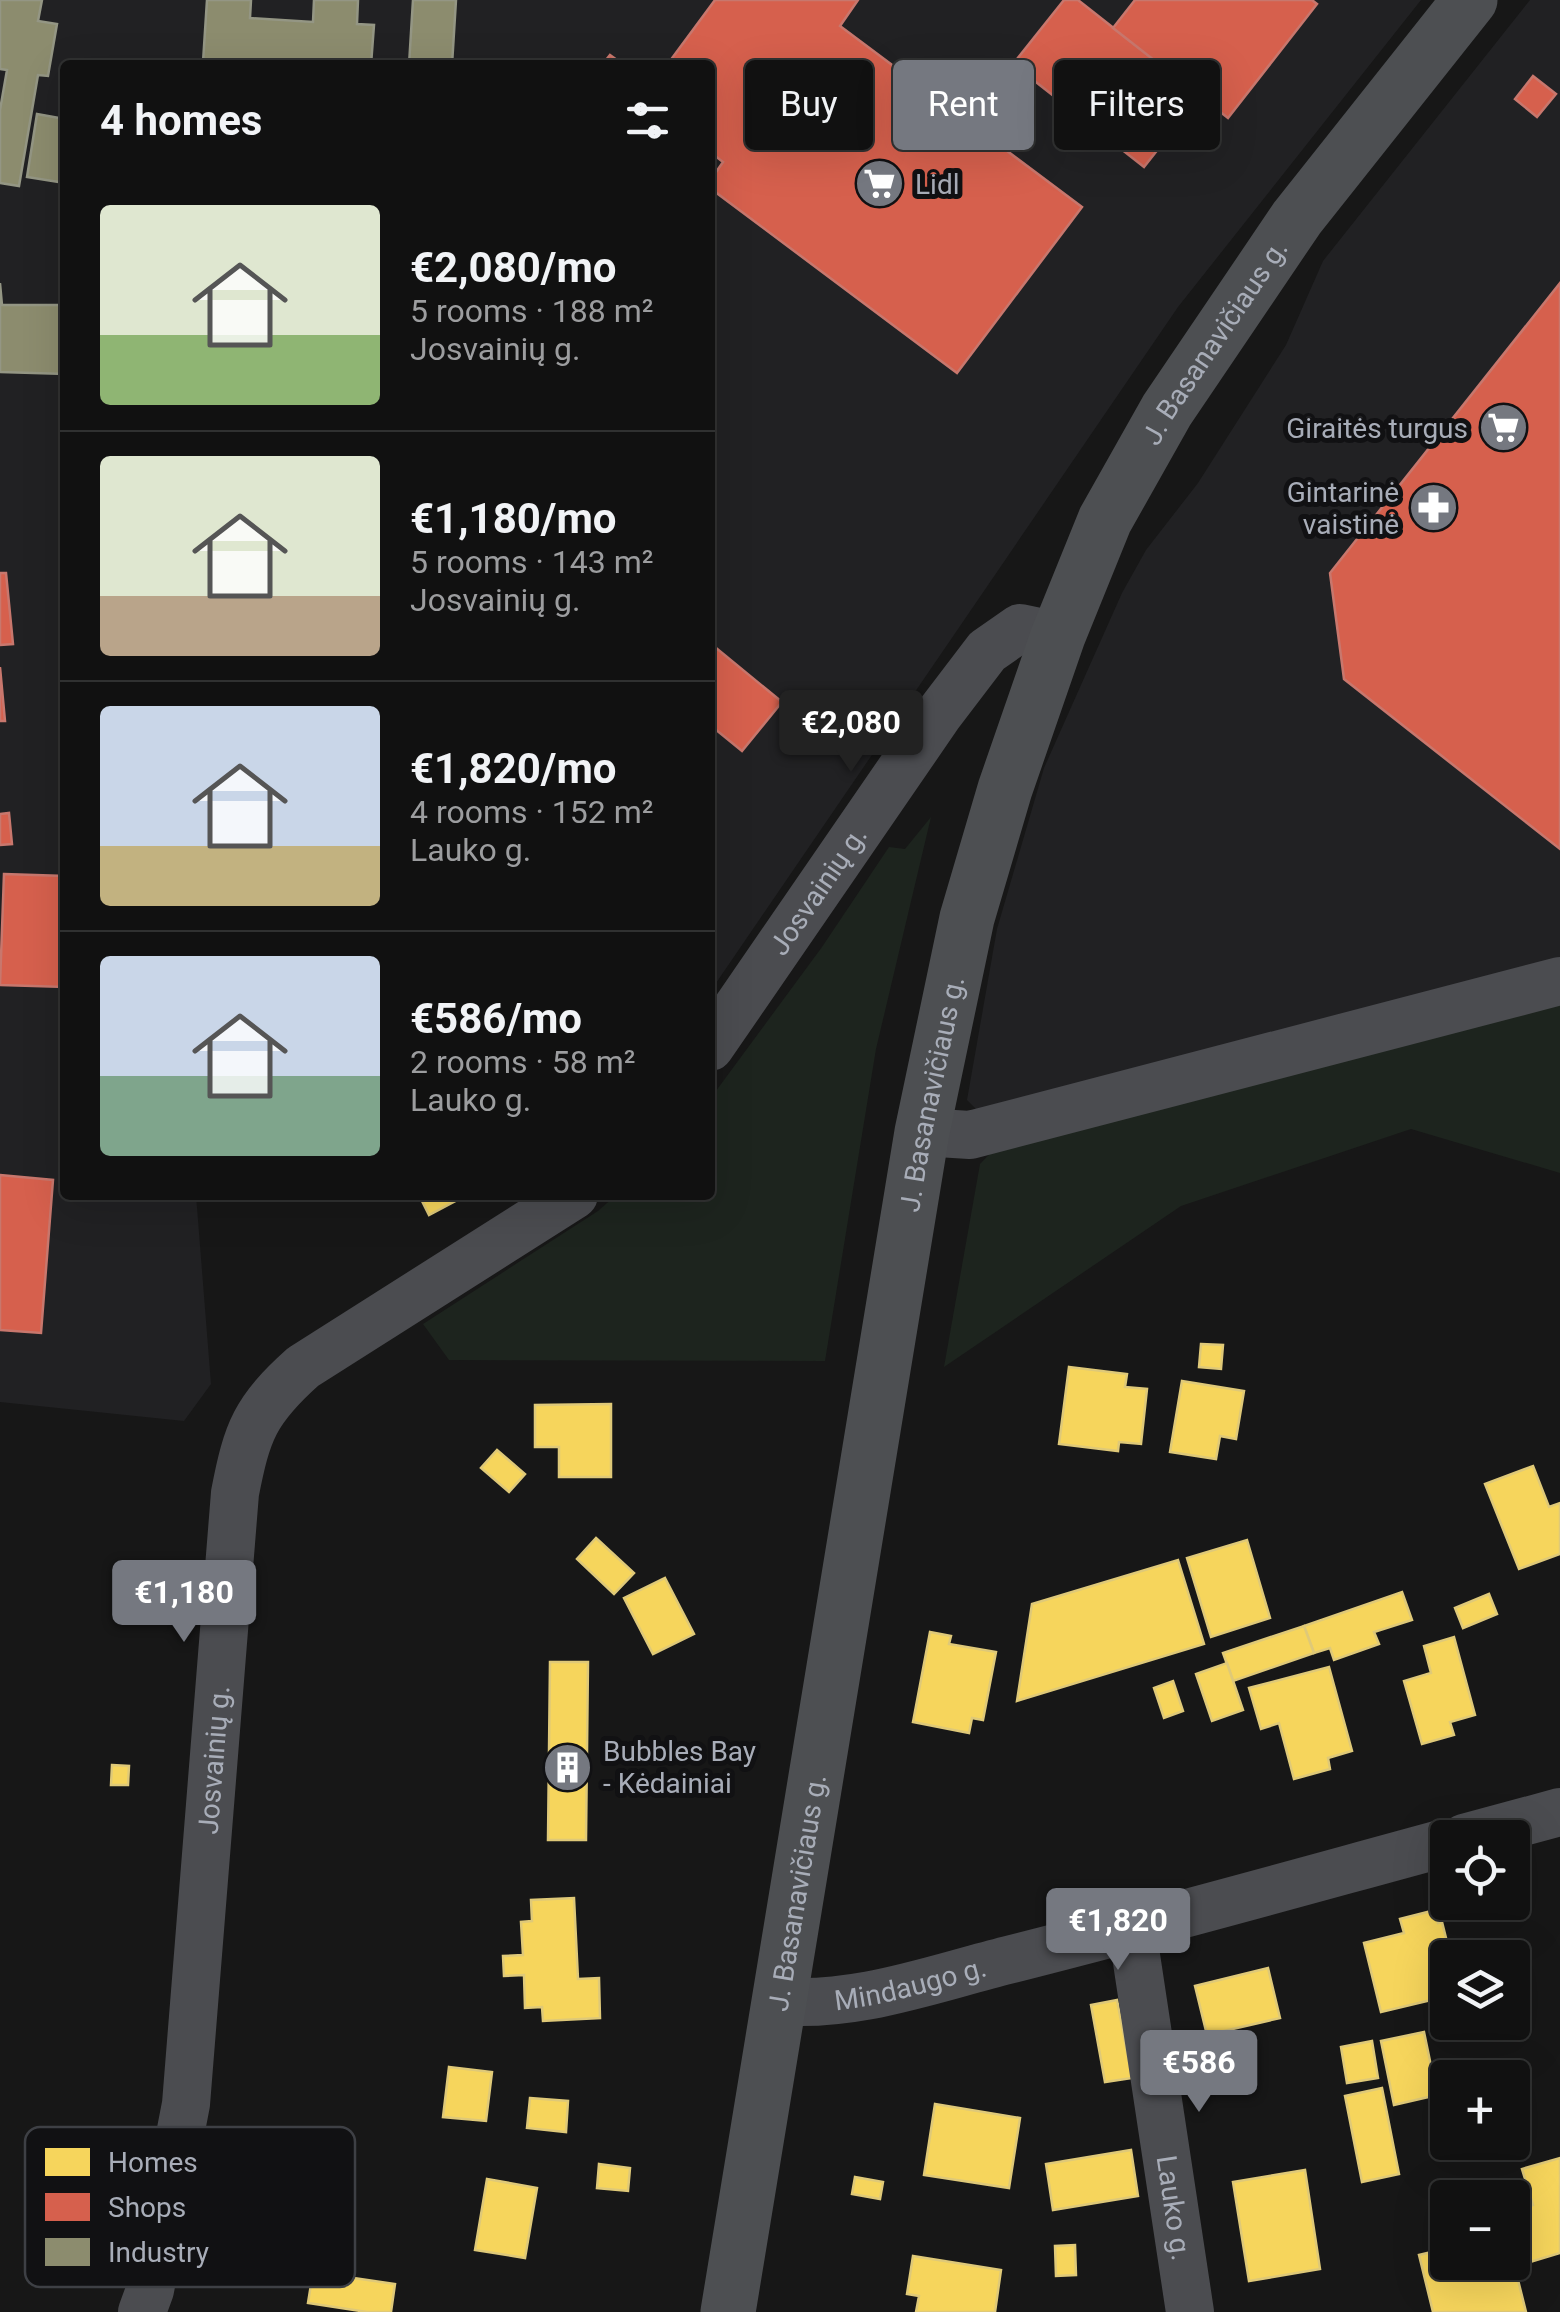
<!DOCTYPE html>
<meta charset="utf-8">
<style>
body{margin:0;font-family:Roboto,sans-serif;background:#1e1f1f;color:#f1f3f6;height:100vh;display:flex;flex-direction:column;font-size:38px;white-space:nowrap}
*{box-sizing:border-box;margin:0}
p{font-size:32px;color:#9c9d9f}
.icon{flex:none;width:55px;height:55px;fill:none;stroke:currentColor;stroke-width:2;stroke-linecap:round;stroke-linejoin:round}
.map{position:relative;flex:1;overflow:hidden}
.drawer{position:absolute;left:60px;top:60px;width:655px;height:1140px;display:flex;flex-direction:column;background:#111;border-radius:10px;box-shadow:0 10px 40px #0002,0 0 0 2px #303131}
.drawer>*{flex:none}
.top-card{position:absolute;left:745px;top:60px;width:665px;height:90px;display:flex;gap:20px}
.tools{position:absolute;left:1430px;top:1820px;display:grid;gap:20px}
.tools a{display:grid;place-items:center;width:100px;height:100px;border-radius:10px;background:#111;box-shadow:0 10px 40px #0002,0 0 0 2px #303131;font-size:50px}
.price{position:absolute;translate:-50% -85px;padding:0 22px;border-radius:10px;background:#757880;color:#fff;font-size:32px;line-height:65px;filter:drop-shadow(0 2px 5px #0008)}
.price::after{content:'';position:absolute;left:50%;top:60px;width:30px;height:22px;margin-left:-15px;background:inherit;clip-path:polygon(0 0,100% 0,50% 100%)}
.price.current{background:#222;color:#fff}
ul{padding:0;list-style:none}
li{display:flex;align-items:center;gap:30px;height:250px;padding:0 40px}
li+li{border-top:2px solid #303131}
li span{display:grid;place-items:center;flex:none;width:280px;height:200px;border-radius:10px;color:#555}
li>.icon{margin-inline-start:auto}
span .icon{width:120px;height:120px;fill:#fffc;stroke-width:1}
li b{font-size:42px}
h2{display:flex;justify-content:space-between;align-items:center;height:120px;padding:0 40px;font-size:42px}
.tag{padding:0 35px;border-radius:10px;background:#111;box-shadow:0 10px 40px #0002,0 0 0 2px #303131;font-size:35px;line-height:90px}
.tag.current{background:#757880;color:#fff}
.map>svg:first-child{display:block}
</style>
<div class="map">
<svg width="1560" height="2312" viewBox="0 0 1560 2312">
<rect width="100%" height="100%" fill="#171717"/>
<!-- built -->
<g fill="#212123">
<path d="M 0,0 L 1421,0 L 1178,307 L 714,986 L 710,985 L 710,65 L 65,65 L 65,1195 L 196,1195 L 211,1384 L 184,1421 L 0,1402 Z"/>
<path d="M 1530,0 L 1560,0 L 1560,992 L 1005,1138 L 967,1100 L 997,929 L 1044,768 L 1122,593 L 1146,550 L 1198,483 L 1286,345 L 1323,261 Z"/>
</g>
<!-- green -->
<g fill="#1d241e">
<path d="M 931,817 L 876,1049 L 825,1361 L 449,1360 L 423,1324 L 598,1211 L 616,1195 L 710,1195 L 710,1099 L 822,947 L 889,847 L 905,849 Z"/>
<path d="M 1560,992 L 1560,1173 L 1411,1129 L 1181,1206 L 944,1367 L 980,1164 L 1005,1138 Z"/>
</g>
<!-- homes -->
<g fill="#f6d55c" stroke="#dfc978" stroke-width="2.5">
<path d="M 419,1195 L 467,1195 L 429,1215 Z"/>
<path d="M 1201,1344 L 1223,1345 L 1221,1369 L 1199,1367 Z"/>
<path d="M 1069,1367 L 1127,1374 L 1125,1387 L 1147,1389 L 1141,1444 L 1119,1442 L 1118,1451 L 1059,1444 Z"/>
<path d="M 1182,1381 L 1244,1391 L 1236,1439 L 1220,1436 L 1216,1459 L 1170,1452 Z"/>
<path d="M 611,1404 L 611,1477 L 559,1477 L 559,1447 L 535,1447 L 535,1405 Z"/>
<path d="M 497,1450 L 525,1474 L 509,1492 L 481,1468 Z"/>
<path d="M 1533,1466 L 1549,1507 L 1560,1503 L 1560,1554 L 1519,1569 L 1485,1484 Z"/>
<path d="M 596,1538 L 634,1573 L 614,1594 L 577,1559 Z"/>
<path d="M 1247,1540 L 1270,1618 L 1211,1637 L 1187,1558 Z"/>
<path d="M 1178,1560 L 1204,1644 L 1017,1701 L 1032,1604 Z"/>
<path d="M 665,1578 L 694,1634 L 653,1654 L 624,1598 Z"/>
<path d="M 1402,1592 L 1412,1620 L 1374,1632 L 1379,1644 L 1334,1660 L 1330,1648 L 1314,1653 L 1304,1626 Z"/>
<path d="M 1489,1594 L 1497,1614 L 1463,1628 L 1455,1608 Z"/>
<path d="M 1304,1626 L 1314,1653 L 1233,1681 L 1223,1653 Z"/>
<path d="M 930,1632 L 951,1636 L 949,1644 L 996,1652 L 983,1720 L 972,1718 L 969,1733 L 913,1722 Z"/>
<path d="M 1454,1637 L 1475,1715 L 1450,1722 L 1454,1735 L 1422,1744 L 1404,1681 L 1431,1673 L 1424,1646 Z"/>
<path d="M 550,1662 L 588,1662 L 586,1840 L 548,1840 Z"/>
<path d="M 1227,1663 L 1243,1710 L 1212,1721 L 1196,1674 Z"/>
<path d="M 1329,1667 L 1352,1751 L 1328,1758 L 1330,1769 L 1294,1779 L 1279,1723 L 1261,1729 L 1249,1688 Z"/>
<path d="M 1173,1681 L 1183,1711 L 1164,1718 L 1154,1688 Z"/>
<path d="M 112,1765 L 129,1766 L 128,1785 L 111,1785 Z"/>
<path d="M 574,1898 L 578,1979 L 599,1978 L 600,2018 L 543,2021 L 542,2007 L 525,2008 L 524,1975 L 504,1976 L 503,1956 L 523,1955 L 521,1922 L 532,1921 L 531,1900 Z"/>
<path d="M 1435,1910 L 1438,1923 L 1442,1922 L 1451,1958 L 1448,1958 L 1448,1996 L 1381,2012 L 1364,1943 L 1404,1933 L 1400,1919 Z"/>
<path d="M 1268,1968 L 1280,2018 L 1207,2035 L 1195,1986 Z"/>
<path d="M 1117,2000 L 1132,2078 L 1105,2082 L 1091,2005 Z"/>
<path d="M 1424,2032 L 1437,2095 L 1394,2105 L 1381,2041 Z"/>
<path d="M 1372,2041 L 1378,2078 L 1347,2083 L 1341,2047 Z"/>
<path d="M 449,2067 L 492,2072 L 486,2121 L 443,2117 Z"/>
<path d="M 1382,2088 L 1399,2174 L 1362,2182 L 1345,2096 Z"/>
<path d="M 530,2098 L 568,2101 L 566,2132 L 527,2128 Z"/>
<path d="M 935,2104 L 1020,2118 L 1009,2188 L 924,2175 Z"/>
<path d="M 1131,2150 L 1138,2196 L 1053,2210 L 1046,2164 Z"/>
<path d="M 1560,2158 L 1560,2253 L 1527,2263 L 1512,2213 L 1533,2205 L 1522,2169 Z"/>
<path d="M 599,2164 L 630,2168 L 628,2191 L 597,2188 Z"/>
<path d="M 1305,2170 L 1320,2269 L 1249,2281 L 1233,2182 Z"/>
<path d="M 855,2177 L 883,2182 L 880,2199 L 852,2194 Z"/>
<path d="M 487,2179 L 537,2188 L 525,2258 L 475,2250 Z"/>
<path d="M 1075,2245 L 1076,2275 L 1056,2276 L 1055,2246 Z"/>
<path d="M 1448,2248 L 1448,2262 L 1475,2262 L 1478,2273 L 1514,2264 L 1526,2312 L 1433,2312 L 1419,2255 Z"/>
<path d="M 913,2256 L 1001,2270 L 995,2312 L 916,2312 L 919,2296 L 907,2294 Z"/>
<path d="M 313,2272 L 395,2284 L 391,2312 L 367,2312 L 308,2303 Z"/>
</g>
<!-- shops -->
<g fill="#d6604d" stroke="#c8776d" stroke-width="2.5">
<path d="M 715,0 L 858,0 L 840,26 L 1082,207 L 957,373 L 710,188 L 710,181 L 723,162 L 710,152 L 710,65 L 667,65 Z"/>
<path d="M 1064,0 L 1078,0 L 1200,96 L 1144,167 L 1013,64 Z"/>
<path d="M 1135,0 L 1312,0 L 1317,4 L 1228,118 L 1113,28 Z"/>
<path d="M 610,55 L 624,65 L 602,65 Z"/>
<path d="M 1533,76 L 1556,94 L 1537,117 L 1515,99 Z"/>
<path d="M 1560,283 L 1560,849 L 1344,679 L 1330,573 Z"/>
<path d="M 0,573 L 6,573 L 13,644 L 0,645 Z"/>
<path d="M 710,643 L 782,702 L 742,751 L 710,725 Z"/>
<path d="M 0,667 L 5,721 L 0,721 Z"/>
<path d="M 9,813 L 12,844 L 0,845 L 0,814 Z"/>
<path d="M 4,874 L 65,876 L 65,987 L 0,985 Z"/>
<path d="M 0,1175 L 53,1180 L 41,1333 L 0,1330 Z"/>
</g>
<!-- industry -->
<g fill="#8c8c6e" stroke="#949684" stroke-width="2.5">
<path d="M 0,0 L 42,0 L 38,21 L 57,24 L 48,76 L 38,75 L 19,186 L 0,183 L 0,110 L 7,70 L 0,69 Z"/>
<path d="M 207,0 L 251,0 L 250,18 L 313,22 L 314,0 L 358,0 L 357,24 L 374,25 L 371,65 L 203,62 Z"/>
<path d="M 413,0 L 456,0 L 452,65 L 409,65 Z"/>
<path d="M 37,114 L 65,119 L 65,183 L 27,177 Z"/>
<path d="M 0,283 L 2,305 L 65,305 L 65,374 L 0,372 Z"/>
</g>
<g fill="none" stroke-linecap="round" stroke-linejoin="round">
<!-- minor -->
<g stroke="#4b4c50" stroke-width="48">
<path id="s1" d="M 710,1047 L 939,714 L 987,651 L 1020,628 L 1058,636"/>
<path d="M 922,1132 L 970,1135 L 1560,981"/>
<path d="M 1464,1838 L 1560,1812"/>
<path id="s2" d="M 1132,1929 L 1190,2312"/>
<path id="s3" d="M 777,2001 C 856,2008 932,1979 1008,1960 C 1155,1923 1301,1882 1448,1842"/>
<path id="s4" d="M 142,2312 L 150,2290 L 186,2104 L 235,1493 C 247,1431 255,1410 303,1367 L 574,1195"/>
</g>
<!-- major -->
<path stroke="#4d4f52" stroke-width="55" id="s5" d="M 728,2312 L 922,1132 L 967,918 L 1005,789 L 1058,636 L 1105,520 L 1167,410 L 1297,218 L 1470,0"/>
</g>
<!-- icons -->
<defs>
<symbol id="supermarket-disc" viewBox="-11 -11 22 22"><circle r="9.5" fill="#757880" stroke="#111113"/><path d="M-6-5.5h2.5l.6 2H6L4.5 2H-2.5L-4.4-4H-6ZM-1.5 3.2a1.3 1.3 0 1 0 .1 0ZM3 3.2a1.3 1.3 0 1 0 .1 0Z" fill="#fff"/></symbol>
<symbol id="pharmacy-disc" viewBox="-11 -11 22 22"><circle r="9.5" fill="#757880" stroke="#111113"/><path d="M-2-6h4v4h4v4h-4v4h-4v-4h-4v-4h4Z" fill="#fff"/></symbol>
<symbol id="building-disc" viewBox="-11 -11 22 22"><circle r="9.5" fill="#757880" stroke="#111113"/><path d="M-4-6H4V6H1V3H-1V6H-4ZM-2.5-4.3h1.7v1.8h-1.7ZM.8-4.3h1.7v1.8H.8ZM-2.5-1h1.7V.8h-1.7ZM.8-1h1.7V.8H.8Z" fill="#fff"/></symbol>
</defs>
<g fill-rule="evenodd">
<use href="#supermarket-disc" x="852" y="156" width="55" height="55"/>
<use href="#supermarket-disc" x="1476" y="400" width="55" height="55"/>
<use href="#pharmacy-disc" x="1406" y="480" width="55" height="55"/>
<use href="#building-disc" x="540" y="1740" width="55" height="55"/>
</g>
<g text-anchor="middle" stroke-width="10" stroke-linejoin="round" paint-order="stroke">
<!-- poi labels -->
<g font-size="28" fill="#a8adb8" stroke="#111113" text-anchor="start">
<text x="915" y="194">Lidl</text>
<text x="1468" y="438" text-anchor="end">Giraitės turgus</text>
<text x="1399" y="502" text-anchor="end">Gintarinė<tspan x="1399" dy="32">vaistinė</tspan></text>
<text x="603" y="1761">Bubbles Bay<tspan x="603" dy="32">- Kėdainiai</tspan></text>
</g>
<!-- street labels -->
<g font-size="28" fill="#a8adb8" stroke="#111113">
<text dy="10" stroke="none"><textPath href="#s5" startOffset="2045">J. Basanavičiaus g.</textPath></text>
<text dy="10" stroke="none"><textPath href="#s1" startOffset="190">Josvainių g.</textPath></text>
<text dy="10" stroke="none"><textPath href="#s5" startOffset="1235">J. Basanavičiaus g.</textPath></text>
<text dy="10" stroke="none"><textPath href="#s4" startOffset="558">Josvainių g.</textPath></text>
<text dy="10" stroke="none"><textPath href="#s5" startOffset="425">J. Basanavičiaus g.</textPath></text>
<text dy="10" stroke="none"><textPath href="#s3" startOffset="135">Mindaugo g.</textPath></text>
<text dy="10" stroke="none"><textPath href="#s2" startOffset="282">Lauko g.</textPath></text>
</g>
</g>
<!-- legend -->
<rect x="25" y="2127" width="330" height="160" rx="15" fill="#111113" stroke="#3e4045" stroke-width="2.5"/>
<rect x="45" y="2148" width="45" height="28" fill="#f6d55c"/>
<rect x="45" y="2193" width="45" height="28" fill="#d6604d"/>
<rect x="45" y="2238" width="45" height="28" fill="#8c8c6e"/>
<g font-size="28" fill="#a8adb8">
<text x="108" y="2172">Homes</text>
<text x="108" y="2217">Shops</text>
<text x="108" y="2262">Industry</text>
</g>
</svg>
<div class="tools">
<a><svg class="icon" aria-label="locate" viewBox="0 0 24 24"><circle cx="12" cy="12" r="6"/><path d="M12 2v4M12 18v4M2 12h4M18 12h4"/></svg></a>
<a><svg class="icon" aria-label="layers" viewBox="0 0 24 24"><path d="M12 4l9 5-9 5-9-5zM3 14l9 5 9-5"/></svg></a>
<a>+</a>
<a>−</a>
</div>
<b class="price current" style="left:851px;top:775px">€2,080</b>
<b class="price" style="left:184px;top:1645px">€1,180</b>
<b class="price" style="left:1118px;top:1973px">€1,820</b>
<b class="price" style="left:1199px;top:2115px">€586</b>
<div class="top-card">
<a class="tag">Buy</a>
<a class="tag current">Rent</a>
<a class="tag">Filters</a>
</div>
<section class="drawer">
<h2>4 homes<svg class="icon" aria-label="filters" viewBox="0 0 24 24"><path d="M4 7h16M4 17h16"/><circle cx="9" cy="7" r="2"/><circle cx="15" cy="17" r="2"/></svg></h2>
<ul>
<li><span style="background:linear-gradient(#dfe7d0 65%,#8fb573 0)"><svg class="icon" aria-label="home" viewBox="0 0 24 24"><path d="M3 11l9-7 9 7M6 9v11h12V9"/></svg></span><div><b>€2,080/mo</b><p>5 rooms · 188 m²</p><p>Josvainių g.</p></div></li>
<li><span style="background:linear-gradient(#dfe7d0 70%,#b9a48a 0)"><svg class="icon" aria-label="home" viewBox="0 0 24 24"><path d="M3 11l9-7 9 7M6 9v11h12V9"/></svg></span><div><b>€1,180/mo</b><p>5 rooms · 143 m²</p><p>Josvainių g.</p></div></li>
<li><span style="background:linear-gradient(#c9d6e8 70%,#c2b280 0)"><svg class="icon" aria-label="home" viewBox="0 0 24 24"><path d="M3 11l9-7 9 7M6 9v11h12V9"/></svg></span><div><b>€1,820/mo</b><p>4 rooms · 152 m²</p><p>Lauko g.</p></div></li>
<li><span style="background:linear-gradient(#c9d6e8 60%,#7fa58c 0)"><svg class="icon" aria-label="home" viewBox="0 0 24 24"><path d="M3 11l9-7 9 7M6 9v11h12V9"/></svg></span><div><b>€586/mo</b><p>2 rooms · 58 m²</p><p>Lauko g.</p></div></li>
</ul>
</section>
</div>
